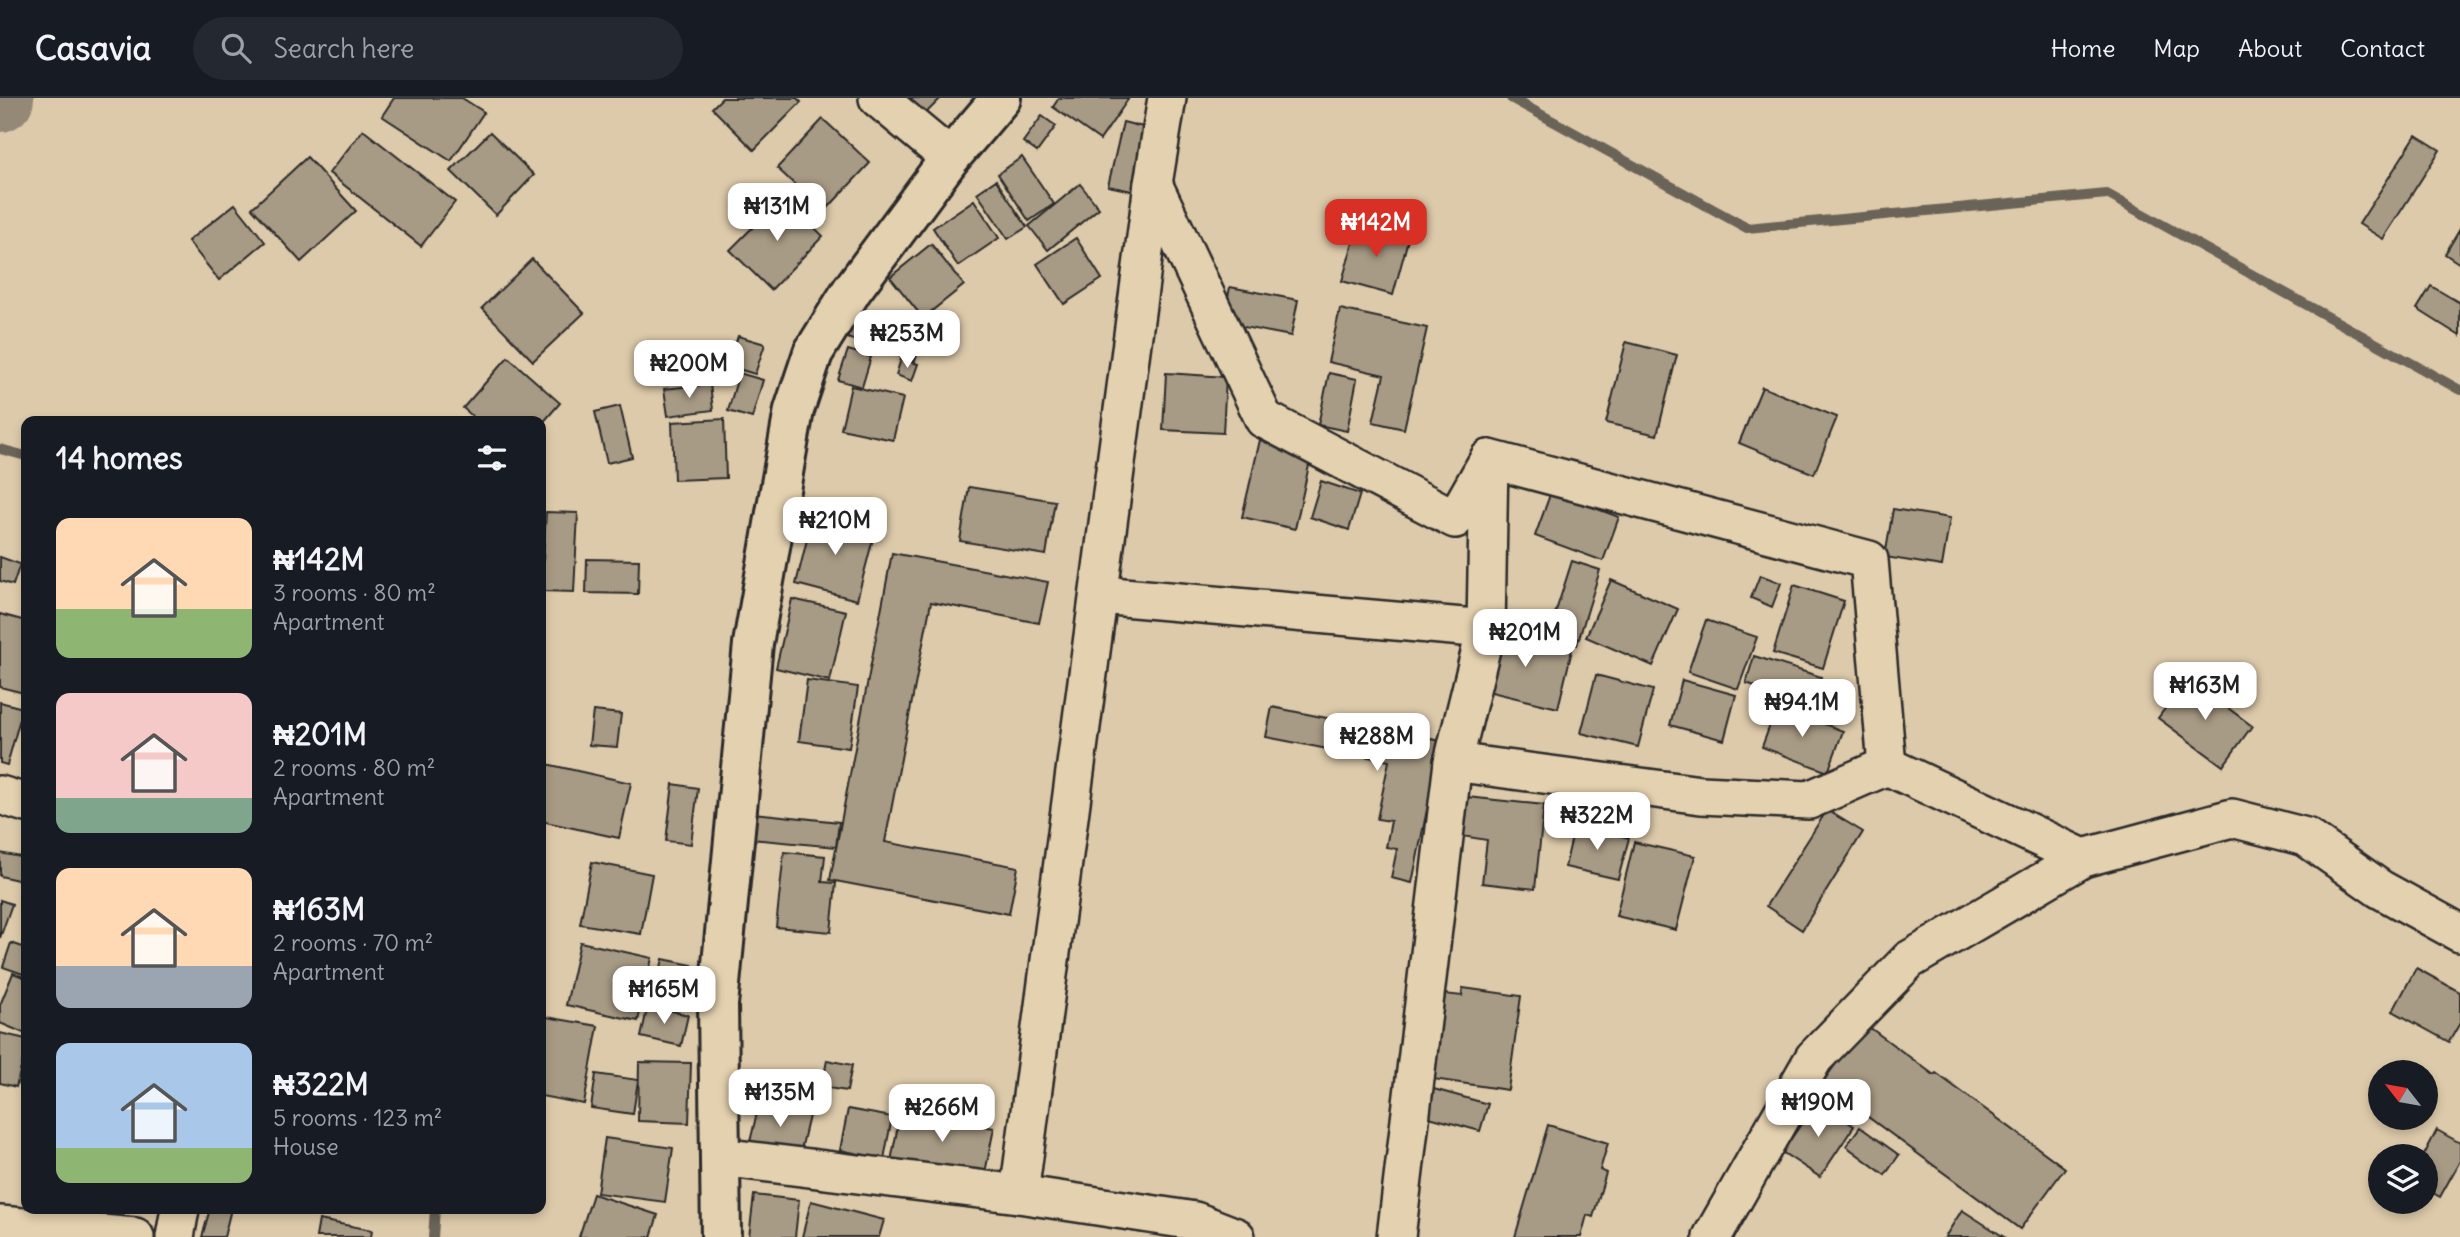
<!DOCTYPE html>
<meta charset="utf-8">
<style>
body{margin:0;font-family:Delius,sans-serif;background:#242831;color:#f1f3f6;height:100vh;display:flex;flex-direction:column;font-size:26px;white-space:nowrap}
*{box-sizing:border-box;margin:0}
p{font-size:23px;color:#9ea1a6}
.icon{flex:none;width:38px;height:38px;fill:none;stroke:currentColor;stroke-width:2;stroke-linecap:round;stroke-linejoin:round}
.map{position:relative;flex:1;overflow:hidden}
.sheet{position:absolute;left:21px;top:318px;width:525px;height:798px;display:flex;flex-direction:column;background:#171b24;border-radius:14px;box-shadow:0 4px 10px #0003}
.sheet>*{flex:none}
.needle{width:46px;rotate:301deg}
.tools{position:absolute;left:2368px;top:962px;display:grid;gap:14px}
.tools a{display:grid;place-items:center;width:70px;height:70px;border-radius:50%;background:#171b24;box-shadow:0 4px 10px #0003;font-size:35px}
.price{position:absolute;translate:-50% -60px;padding:0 16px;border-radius:14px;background:#fff;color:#222;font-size:23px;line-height:46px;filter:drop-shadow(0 2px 4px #0008)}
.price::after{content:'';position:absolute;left:50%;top:42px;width:21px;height:16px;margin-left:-10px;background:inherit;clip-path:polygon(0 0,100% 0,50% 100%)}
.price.on{background:#d93025;color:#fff}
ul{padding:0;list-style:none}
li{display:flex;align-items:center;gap:21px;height:175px;padding:0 35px}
li span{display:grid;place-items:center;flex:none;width:196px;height:140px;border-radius:14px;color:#555}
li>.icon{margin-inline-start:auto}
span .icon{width:84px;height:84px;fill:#fffc;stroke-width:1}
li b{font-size:30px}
h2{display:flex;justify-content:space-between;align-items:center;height:84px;padding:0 35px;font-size:30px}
header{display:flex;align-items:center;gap:42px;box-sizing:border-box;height:98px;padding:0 35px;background:#171b24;border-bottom:2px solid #363941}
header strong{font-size:33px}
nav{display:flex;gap:38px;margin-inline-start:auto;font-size:24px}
.search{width:490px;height:63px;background:#242831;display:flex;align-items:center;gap:18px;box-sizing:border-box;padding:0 24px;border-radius:38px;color:#9ea1a6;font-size:26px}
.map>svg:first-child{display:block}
</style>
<header>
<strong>Casavia</strong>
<div class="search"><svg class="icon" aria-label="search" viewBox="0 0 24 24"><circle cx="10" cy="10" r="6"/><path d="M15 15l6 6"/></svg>Search here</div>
<nav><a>Home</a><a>Map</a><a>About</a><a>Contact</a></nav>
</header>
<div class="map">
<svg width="2460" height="1139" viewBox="0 0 2460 1139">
<rect width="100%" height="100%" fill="#ddcaaa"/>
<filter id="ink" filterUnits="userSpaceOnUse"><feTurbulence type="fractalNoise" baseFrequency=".0143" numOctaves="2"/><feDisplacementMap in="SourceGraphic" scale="14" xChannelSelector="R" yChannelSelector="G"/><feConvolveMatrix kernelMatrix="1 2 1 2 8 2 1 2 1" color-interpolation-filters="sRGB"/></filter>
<g filter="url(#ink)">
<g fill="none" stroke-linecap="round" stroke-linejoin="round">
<!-- stream -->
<g stroke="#6a6358" stroke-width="10">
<path d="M 1511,0 L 1747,130 L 2107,96 L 2460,292"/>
<path d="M 0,351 L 26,358"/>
<path d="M 433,1139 L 435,1111"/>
</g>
<!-- river -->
<path stroke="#948976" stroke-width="66" d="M 0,1 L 1,0"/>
</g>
<!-- building -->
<g fill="#a89b85" stroke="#2b2b2b" stroke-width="2">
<path d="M 394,0 L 462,0 L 484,14 L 451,63 L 382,18 Z"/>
<path d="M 722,0 L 797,0 L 801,4 L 754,52 L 712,10 Z"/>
<path d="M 907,0 L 941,0 L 924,17 Z"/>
<path d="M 1059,0 L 1129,0 L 1100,42 L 1053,9 Z"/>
<path d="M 1042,18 L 1056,28 L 1037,54 L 1023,44 Z"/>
<path d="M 823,21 L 870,65 L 824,114 L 777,70 Z"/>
<path d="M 1123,24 L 1147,30 L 1132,93 L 1108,88 Z"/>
<path d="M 363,32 L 455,104 L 421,148 L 329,75 Z"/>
<path d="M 490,34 L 534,77 L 496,117 L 451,73 Z"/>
<path d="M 2416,37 L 2440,52 L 2383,141 L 2359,126 Z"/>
<path d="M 307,59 L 356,113 L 301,164 L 252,110 Z"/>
<path d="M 1022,59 L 1054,106 L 1029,123 L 998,76 Z"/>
<path d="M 996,82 L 1027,129 L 1008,141 L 977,95 Z"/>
<path d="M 1080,86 L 1099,110 L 1048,152 L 1029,128 Z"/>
<path d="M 783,99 L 823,138 L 771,192 L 730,152 Z"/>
<path d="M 974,102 L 999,140 L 958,168 L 933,130 Z"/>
<path d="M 235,106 L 265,144 L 219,182 L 188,143 Z"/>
<path d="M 1359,124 L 1409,138 L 1393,197 L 1342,183 Z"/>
<path d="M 2460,131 L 2460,166 L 2445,156 Z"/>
<path d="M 1076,140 L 1102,181 L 1064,206 L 1037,166 Z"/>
<path d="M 931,146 L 964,187 L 923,220 L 890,179 Z"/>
<path d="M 532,161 L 584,215 L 533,263 L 482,210 Z"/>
<path d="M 2431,188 L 2460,205 L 2460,238 L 2417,211 Z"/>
<path d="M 1230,189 L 1298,202 L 1291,238 L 1223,225 Z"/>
<path d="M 1340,211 L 1427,230 L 1404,331 L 1373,324 L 1384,277 L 1328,264 Z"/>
<path d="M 900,213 L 929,222 L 915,263 L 847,240 L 855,217 L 895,231 Z"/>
<path d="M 738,238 L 765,246 L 755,276 L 728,268 Z"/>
<path d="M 1626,244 L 1677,257 L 1657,337 L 1606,325 Z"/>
<path d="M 848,252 L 871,259 L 862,289 L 838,282 Z"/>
<path d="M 508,259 L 560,305 L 541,327 L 541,324 L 479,324 L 463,310 Z"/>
<path d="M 901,261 L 918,266 L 912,283 L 896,277 Z"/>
<path d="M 739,275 L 763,282 L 752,320 L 728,313 Z"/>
<path d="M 1166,275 L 1226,279 L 1223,335 L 1163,332 Z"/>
<path d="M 1329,275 L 1357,281 L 1347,333 L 1318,327 Z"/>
<path d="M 710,286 L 713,312 L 668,318 L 664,291 Z"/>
<path d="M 851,288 L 903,300 L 893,342 L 841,331 Z"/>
<path d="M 1762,289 L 1837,319 L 1814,376 L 1739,345 Z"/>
<path d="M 620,308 L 632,359 L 607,365 L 595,314 Z"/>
<path d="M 724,321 L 726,380 L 674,382 L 672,324 Z"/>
<path d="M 1260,342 L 1312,354 L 1295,431 L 1242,419 Z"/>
<path d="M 1321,383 L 1360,396 L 1349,432 L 1310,419 Z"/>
<path d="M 969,389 L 1055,403 L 1046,457 L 960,443 Z"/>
<path d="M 1551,394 L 1619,419 L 1603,463 L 1535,438 Z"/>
<path d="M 1893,411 L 1950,420 L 1942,468 L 1885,459 Z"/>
<path d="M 546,414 L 578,415 L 574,494 L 541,493 Z"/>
<path d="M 813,417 L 875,433 L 857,502 L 796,486 Z"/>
<path d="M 892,455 L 1048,484 L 1039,525 L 931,504 L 885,744 L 1018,769 L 1009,816 L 830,782 Z"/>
<path d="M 0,459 L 20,466 L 13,487 L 0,483 Z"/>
<path d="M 587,461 L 639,462 L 638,496 L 586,495 Z"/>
<path d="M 1572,463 L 1600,472 L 1577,547 L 1548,538 Z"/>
<path d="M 1760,477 L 1781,485 L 1772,509 L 1751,500 Z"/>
<path d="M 1611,482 L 1678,511 L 1653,568 L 1586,539 Z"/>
<path d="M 1794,487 L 1844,503 L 1823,570 L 1773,555 Z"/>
<path d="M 792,501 L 846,513 L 830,583 L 776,570 Z"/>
<path d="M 0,516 L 26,523 L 26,585 L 24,595 L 0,589 Z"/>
<path d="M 1706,522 L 1757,539 L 1738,591 L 1688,574 Z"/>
<path d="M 1493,532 L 1572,552 L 1558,610 L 1479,591 Z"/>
<path d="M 1754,558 L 1821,579 L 1812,607 L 1746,585 Z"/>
<path d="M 1596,577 L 1653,592 L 1638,649 L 1581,635 Z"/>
<path d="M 2188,580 L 2252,628 L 2223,668 L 2158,620 Z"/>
<path d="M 807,582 L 858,589 L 849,650 L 799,643 Z"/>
<path d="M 1682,582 L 1736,597 L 1724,642 L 1670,627 Z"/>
<path d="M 0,604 L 23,610 L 7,667 L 0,665 Z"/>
<path d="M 1777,608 L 1843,633 L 1828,674 L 1762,649 Z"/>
<path d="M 1272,609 L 1441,643 L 1412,785 L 1391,780 L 1397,751 L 1386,749 L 1391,723 L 1377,721 L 1389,663 L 1266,639 Z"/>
<path d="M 593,613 L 621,616 L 617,649 L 589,647 Z"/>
<path d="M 542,665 L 631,685 L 619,740 L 541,723 Z"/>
<path d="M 673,686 L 698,690 L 691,746 L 666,743 Z"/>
<path d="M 1467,699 L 1544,707 L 1535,791 L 1482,785 L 1487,742 L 1462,738 Z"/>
<path d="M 1827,712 L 1863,734 L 1802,832 L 1766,808 Z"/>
<path d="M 753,715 L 839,724 L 836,749 L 751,741 Z"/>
<path d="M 1575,726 L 1629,740 L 1618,781 L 1565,769 Z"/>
<path d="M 1634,744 L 1695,758 L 1676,832 L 1616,818 Z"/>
<path d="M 784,754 L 825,758 L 822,784 L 836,785 L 831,834 L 776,829 Z"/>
<path d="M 0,755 L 26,760 L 22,783 L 0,778 Z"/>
<path d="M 592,764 L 652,776 L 641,836 L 580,826 Z"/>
<path d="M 0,802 L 12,806 L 0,840 Z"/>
<path d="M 580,844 L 652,860 L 638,923 L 566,907 Z"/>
<path d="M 11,845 L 26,850 L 26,877 L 3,869 Z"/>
<path d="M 663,861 L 692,867 L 682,909 L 653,903 Z"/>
<path d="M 2416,870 L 2460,894 L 2460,925 L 2449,944 L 2393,913 Z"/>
<path d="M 13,875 L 26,880 L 26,936 L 0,925 L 0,907 Z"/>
<path d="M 1463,890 L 1521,898 L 1508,992 L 1433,981 L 1445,896 L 1462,898 Z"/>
<path d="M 648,907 L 688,917 L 681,948 L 641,939 Z"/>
<path d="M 541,918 L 598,928 L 584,1006 L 541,998 Z"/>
<path d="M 1865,926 L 1934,977 L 1936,975 L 2065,1070 L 2020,1131 L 1822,985 Z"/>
<path d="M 0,935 L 26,941 L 26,951 L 16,989 L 0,985 Z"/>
<path d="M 827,962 L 852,967 L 847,993 L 822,989 Z"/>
<path d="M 639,964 L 691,965 L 689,1025 L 638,1023 Z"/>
<path d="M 596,976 L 638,982 L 633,1016 L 591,1010 Z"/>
<path d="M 1430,990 L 1488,1006 L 1480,1033 L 1422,1017 Z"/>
<path d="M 1817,1003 L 1854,1028 L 1820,1079 L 1782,1054 Z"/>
<path d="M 759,1006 L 809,1018 L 800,1056 L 750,1044 Z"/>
<path d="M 848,1011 L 892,1019 L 884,1061 L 840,1052 Z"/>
<path d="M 901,1012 L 994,1030 L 984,1080 L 891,1063 Z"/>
<path d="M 1548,1027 L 1608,1045 L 1600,1072 L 1606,1075 L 1593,1119 L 1587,1117 L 1581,1139 L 1515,1139 Z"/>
<path d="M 1860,1029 L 1899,1057 L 1885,1077 L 1846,1048 Z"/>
<path d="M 2437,1032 L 2460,1045 L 2460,1063 L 2440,1099 L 2426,1091 L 2426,1059 L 2423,1059 Z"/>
<path d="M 605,1040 L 673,1050 L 665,1104 L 597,1095 Z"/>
<path d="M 593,1096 L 658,1117 L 651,1139 L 579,1139 Z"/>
<path d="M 754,1097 L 799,1102 L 795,1139 L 749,1139 Z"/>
<path d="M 811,1103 L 884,1122 L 879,1139 L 802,1139 Z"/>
<path d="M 210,1111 L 231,1111 L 224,1139 L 202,1139 Z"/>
<path d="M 1962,1112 L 2004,1139 L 1945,1139 Z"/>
<path d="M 319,1122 L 372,1132 L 371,1139 L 316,1139 Z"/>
</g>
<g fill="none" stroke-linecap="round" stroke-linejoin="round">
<defs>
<g id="minor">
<path d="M 878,0 L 950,60"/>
<path d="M 1153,86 L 1264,321 L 1455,421 L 1489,361 L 1486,531 L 1453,664 L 1396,1139"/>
<path d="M 1489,361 L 1869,462 L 1887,668"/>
<path d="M 1100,497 L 1486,531"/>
<path d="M 1453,664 L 1701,697 L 1809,702 L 1887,668 L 2083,760"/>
<path d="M 0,697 L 26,705"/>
<path d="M 720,1059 L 1019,1096 L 1195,1123 L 1236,1139"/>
<path d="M 1019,1096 L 1153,86 L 1167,0"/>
<path d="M 0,1127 L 135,1139"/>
<path d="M 175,1139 L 180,1111"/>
<path d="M 1712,1139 L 1814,960 L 1909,862 L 2083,760 L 2232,720 L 2306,739 L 2380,791 L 2460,835"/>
</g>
<path id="tertiary" d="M 721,1139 L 718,907 L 753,546 L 794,312 L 813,255 L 852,192 L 950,60 L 1001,0"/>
</defs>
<!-- minor casing -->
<use href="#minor" stroke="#2b2b2b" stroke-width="42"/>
<!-- tertiary casing -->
<use href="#tertiary" stroke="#2b2b2b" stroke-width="44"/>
<!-- minor -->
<use href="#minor" stroke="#e4d1af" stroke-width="37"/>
<!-- tertiary -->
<use href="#tertiary" stroke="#e4d1af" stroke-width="38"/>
</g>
</g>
</svg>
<div class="tools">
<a><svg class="needle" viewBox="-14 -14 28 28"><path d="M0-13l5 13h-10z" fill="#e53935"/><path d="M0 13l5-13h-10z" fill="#9ea1a6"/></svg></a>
<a><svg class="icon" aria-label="layers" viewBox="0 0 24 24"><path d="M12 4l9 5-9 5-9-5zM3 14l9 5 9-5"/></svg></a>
</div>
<b class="price" style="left:777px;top:145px">₦131M</b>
<b class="price on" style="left:1376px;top:161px">₦142M</b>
<b class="price" style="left:907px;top:272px">₦253M</b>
<b class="price" style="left:689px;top:302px">₦200M</b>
<b class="price" style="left:835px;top:459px">₦210M</b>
<b class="price" style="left:1525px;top:571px">₦201M</b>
<b class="price" style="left:2205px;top:624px">₦163M</b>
<b class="price" style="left:1802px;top:641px">₦94.1M</b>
<b class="price" style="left:1377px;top:675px">₦288M</b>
<b class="price" style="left:1597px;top:754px">₦322M</b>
<b class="price" style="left:664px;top:928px">₦165M</b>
<b class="price" style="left:780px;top:1031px">₦135M</b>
<b class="price" style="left:1818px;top:1041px">₦190M</b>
<b class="price" style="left:942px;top:1046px">₦266M</b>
<section class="sheet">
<h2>14 homes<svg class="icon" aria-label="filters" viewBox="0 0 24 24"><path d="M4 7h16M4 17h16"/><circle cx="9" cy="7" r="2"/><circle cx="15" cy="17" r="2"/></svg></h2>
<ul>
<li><span style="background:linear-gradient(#ffd9b3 65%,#8fb573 0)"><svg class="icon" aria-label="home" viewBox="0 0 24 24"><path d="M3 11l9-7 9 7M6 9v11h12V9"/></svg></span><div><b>₦142M</b><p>3 rooms · 80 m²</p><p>Apartment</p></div></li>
<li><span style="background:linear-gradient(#f6c9c9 75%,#7fa58c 0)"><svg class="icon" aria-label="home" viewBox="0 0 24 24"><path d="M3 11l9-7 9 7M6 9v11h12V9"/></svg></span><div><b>₦201M</b><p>2 rooms · 80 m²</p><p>Apartment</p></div></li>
<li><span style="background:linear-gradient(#ffd9b3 70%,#9aa5b1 0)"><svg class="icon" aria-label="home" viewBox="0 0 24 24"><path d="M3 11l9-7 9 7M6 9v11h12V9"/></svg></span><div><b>₦163M</b><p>2 rooms · 70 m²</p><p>Apartment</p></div></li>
<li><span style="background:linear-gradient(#a9c7e8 75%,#8fb573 0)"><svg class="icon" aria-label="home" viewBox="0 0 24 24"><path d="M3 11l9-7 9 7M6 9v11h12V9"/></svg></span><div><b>₦322M</b><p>5 rooms · 123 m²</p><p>House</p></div></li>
</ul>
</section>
</div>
